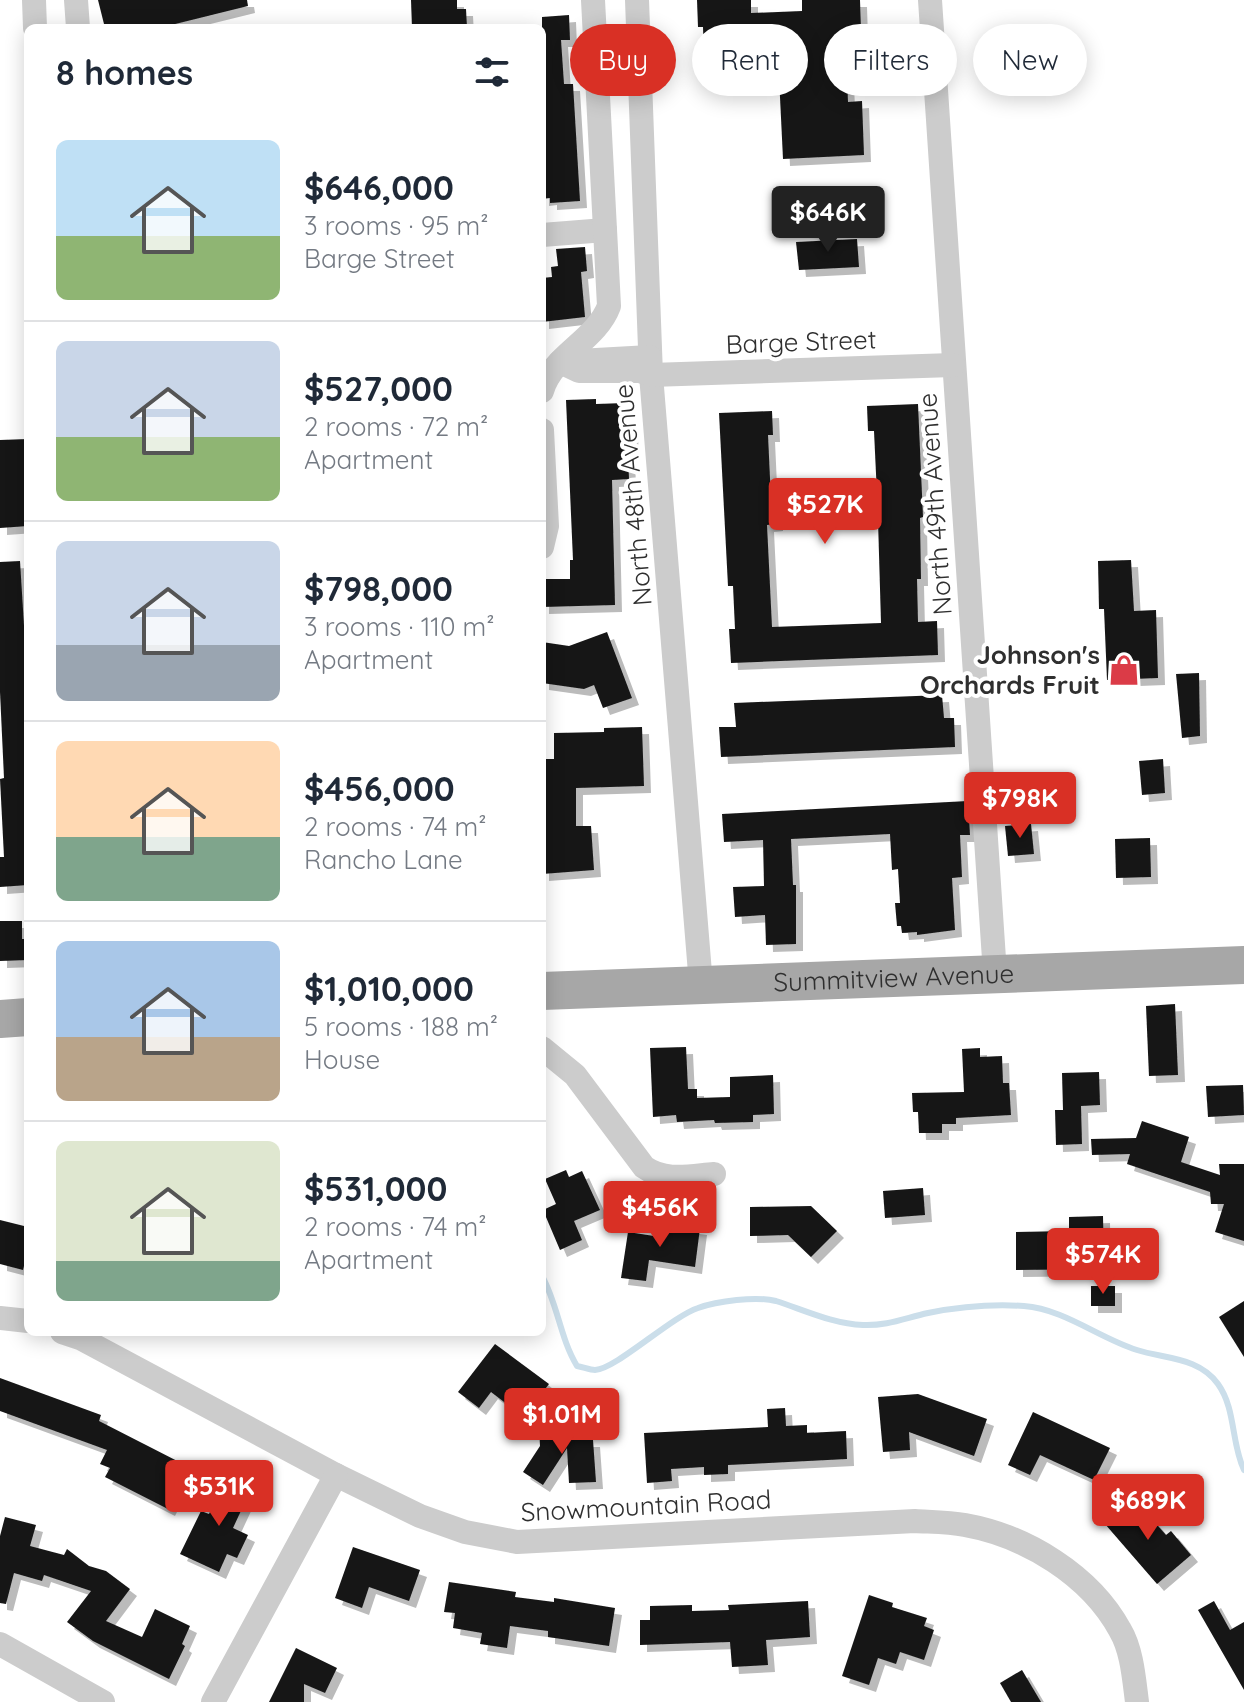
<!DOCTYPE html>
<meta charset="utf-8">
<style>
body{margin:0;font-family:Quicksand,sans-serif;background:#f6f6f7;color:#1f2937;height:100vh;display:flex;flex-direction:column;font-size:30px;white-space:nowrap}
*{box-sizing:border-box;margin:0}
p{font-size:26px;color:#747a83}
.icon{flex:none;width:44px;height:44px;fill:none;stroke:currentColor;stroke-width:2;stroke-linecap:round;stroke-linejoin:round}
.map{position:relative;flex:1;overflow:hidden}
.sheet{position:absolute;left:24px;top:24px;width:522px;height:1312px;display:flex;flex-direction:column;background:#fff;border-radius:12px;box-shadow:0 4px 20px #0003}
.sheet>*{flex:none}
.guide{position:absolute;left:570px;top:24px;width:554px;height:72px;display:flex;gap:16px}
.price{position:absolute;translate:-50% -68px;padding:0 18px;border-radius:8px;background:#d93025;color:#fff;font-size:26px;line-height:52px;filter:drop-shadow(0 2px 4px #0008)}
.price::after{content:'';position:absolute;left:50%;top:48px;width:24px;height:18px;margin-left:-12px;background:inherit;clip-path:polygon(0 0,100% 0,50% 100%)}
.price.active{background:#222;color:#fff}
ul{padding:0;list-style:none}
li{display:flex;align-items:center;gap:24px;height:200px;padding:0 32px}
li+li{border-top:2px solid #e0e1e3}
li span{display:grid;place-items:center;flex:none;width:224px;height:160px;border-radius:12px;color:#555}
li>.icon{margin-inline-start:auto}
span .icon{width:96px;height:96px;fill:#fffc;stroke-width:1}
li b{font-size:34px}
h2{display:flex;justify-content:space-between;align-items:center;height:96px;padding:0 32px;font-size:34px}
.pill{padding:0 28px;border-radius:36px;background:#fff;box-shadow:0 4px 20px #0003;font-size:28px;line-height:72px}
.pill.active{background:#d93025;color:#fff}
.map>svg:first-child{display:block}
</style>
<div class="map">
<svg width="1244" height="1702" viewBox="0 0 1244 1702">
<defs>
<filter id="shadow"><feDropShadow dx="7" dy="7" stdDeviation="0" flood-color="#0004"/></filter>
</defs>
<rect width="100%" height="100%" fill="#fff"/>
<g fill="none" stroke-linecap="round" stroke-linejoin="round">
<!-- stream -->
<path stroke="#cbdeea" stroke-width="6" d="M 542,1276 C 558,1305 560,1338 577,1366 C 583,1367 590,1370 595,1370 C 616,1369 671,1317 698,1308 C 717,1301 756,1296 776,1301 C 804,1310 833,1324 863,1325 C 887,1326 905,1318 928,1313 C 958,1307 993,1304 1024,1306 C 1064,1309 1099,1338 1137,1350 C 1165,1359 1199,1357 1218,1384 C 1236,1409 1231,1443 1244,1470"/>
</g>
<!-- building -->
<g fill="#161616" filter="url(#shadow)">
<path d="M 98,0 L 247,0 L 248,6 L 159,28 L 105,28 Z"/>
<path d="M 411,0 L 457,0 L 457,9 L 466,9 L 467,28 L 412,28 Z"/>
<path d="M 697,0 L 751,0 L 751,13 L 802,11 L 802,0 L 860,0 L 861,31 L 856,31 L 857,52 L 846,53 L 848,102 L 862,101 L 864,155 L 783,159 L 778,56 L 704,59 L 703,27 L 698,27 Z"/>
<path d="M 569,15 L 570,40 L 561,40 L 564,84 L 573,84 L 580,201 L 550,203 L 550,198 L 542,199 L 542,17 Z"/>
<path d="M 857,239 L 859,267 L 799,270 L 796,242 Z"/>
<path d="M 585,247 L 587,271 L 581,272 L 585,317 L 542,322 L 542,278 L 552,277 L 551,267 L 558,266 L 556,249 Z"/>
<path d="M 596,399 L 596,404 L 625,403 L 626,429 L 631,429 L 632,452 L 628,453 L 629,479 L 612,480 L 615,605 L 542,607 L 542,579 L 570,579 L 570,560 L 573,560 L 566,400 Z"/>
<path d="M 918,404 L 923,517 L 920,518 L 921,579 L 917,579 L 918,622 L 937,621 L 938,655 L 731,663 L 729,629 L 735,629 L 733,586 L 728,586 L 719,413 L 772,411 L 773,435 L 768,435 L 771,500 L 775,500 L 776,524 L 767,525 L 772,627 L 881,623 L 878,520 L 871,520 L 870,495 L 877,495 L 874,431 L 868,431 L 867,406 Z"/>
<path d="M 28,439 L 28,484 L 26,484 L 28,526 L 0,528 L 0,440 Z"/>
<path d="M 1131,560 L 1134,611 L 1156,610 L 1158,678 L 1107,680 L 1104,609 L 1099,609 L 1098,561 Z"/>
<path d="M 20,561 L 28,690 L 28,885 L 0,887 L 0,857 L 4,857 L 0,779 L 4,778 L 0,692 L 0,562 Z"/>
<path d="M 607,632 L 632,698 L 603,708 L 594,685 L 584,689 L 542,683 L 542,642 L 569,646 Z"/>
<path d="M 1199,673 L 1200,736 L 1182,738 L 1176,674 Z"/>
<path d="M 942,695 L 944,718 L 954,718 L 955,747 L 721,757 L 719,727 L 736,727 L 734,703 Z"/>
<path d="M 642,727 L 644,786 L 576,788 L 576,826 L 591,826 L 594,870 L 542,874 L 542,759 L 554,759 L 554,733 L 604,732 L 604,728 Z"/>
<path d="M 1163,759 L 1165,793 L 1142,795 L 1139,761 Z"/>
<path d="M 968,801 L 970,835 L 960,835 L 962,877 L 952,878 L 955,930 L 917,935 L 917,932 L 902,933 L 901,926 L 897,926 L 895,903 L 900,903 L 898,869 L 892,870 L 890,834 L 791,839 L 793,885 L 796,885 L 796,944 L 766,945 L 765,915 L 735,917 L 733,887 L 764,886 L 763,840 L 724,842 L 722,814 Z"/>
<path d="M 1031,824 L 1034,854 L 1008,856 L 1005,826 Z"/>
<path d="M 1150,838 L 1151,877 L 1116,878 L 1115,839 Z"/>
<path d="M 0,921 L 22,921 L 22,939 L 28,939 L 28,960 L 0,961 Z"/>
<path d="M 1175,1004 L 1178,1075 L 1149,1076 L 1146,1006 Z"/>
<path d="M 686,1047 L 688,1089 L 697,1089 L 697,1098 L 730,1097 L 730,1077 L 773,1075 L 774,1114 L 753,1115 L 753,1122 L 715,1123 L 714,1120 L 677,1122 L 676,1115 L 653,1117 L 650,1048 Z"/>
<path d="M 980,1048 L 980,1057 L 1002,1056 L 1003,1083 L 1009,1083 L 1011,1115 L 956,1118 L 956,1124 L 942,1124 L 942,1133 L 919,1133 L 918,1112 L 913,1112 L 912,1093 L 964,1092 L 962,1049 Z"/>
<path d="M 1099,1072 L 1100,1105 L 1081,1106 L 1082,1144 L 1056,1145 L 1055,1110 L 1063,1110 L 1062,1073 Z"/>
<path d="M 1243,1085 L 1244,1115 L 1208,1117 L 1206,1086 Z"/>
<path d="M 1142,1121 L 1189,1137 L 1181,1162 L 1220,1175 L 1219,1164 L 1244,1164 L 1244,1241 L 1215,1232 L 1224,1204 L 1211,1204 L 1210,1192 L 1127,1164 L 1130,1154 L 1092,1155 L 1091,1139 L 1136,1138 Z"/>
<path d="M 566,1170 L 569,1177 L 582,1171 L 600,1210 L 574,1221 L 582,1240 L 560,1250 L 543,1210 L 556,1204 L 545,1179 Z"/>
<path d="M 923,1188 L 925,1215 L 885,1218 L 883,1191 Z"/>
<path d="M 811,1206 L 837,1231 L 811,1257 L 788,1235 L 750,1236 L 750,1207 Z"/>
<path d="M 1103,1216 L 1104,1269 L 1016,1270 L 1016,1232 L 1069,1231 L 1069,1217 Z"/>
<path d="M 0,1220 L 28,1227 L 28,1267 L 24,1266 L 23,1270 L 0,1264 Z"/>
<path d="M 656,1222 L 700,1228 L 695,1267 L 649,1260 L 646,1281 L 621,1278 L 628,1232 L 654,1236 Z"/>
<rect x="1091" y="1286" width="24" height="20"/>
<path d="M 1244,1301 L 1244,1357 L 1219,1317 Z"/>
<path d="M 495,1344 L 549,1384 L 524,1417 L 491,1392 L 479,1408 L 458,1392 Z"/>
<path d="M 0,1378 L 101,1415 L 99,1421 L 189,1467 L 168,1509 L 105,1477 L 110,1468 L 100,1464 L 107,1450 L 0,1411 Z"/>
<path d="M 918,1394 L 987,1419 L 974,1456 L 909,1432 L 910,1450 L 883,1452 L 878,1397 Z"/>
<path d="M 785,1408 L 786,1426 L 807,1425 L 807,1433 L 846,1431 L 847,1459 L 728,1465 L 728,1474 L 704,1475 L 704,1467 L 671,1469 L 672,1481 L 647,1483 L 644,1433 L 768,1427 L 767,1409 Z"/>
<path d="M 1033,1412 L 1110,1448 L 1094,1480 L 1040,1455 L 1030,1475 L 1008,1465 Z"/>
<path d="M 555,1424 L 581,1440 L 593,1440 L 596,1482 L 569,1483 L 567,1448 L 543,1485 L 523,1472 L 540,1446 L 539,1426 Z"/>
<path d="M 227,1475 L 252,1487 L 233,1528 L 248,1535 L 237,1558 L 227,1554 L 219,1572 L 180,1554 L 201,1511 L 209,1514 Z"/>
<path d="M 1134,1499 L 1166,1535 L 1171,1531 L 1191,1555 L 1157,1584 L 1105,1524 Z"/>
<path d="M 5,1517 L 36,1525 L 30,1546 L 64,1555 L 67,1549 L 89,1566 L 106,1571 L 130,1589 L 106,1621 L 142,1637 L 155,1609 L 190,1626 L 182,1644 L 185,1646 L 169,1679 L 93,1641 L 67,1622 L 91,1591 L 44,1575 L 42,1581 L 14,1573 L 6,1604 L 0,1603 L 0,1536 Z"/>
<path d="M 353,1547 L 420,1570 L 409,1601 L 369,1587 L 362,1608 L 335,1598 Z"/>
<path d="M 449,1582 L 516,1592 L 515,1597 L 554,1602 L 554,1598 L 615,1608 L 609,1646 L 548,1637 L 548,1631 L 510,1626 L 507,1648 L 480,1644 L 482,1633 L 453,1628 L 455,1613 L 444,1612 Z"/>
<path d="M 869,1595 L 893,1603 L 892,1607 L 927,1618 L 924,1626 L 934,1630 L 924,1660 L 900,1652 L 896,1664 L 878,1658 L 869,1685 L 842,1676 Z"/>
<path d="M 808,1601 L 810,1637 L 766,1640 L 768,1665 L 732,1667 L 730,1642 L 640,1645 L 640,1620 L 650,1620 L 650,1606 L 692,1605 L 692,1611 L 729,1610 L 728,1605 Z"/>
<path d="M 1214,1601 L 1230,1630 L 1244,1622 L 1244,1690 L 1198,1610 Z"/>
<path d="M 296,1648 L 337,1668 L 325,1693 L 304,1684 L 304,1702 L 269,1702 Z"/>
<path d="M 1022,1670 L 1041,1702 L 1011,1702 L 1000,1683 Z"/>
</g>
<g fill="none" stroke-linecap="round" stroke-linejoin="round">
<!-- street -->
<g stroke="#ccc" stroke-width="24">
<path d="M 34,0 L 35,28"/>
<path d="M 76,0 L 78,28"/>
<path d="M 637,0 L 651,375 L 701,985"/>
<path d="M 930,0 L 995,974"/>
<path d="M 542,235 L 605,230"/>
<path d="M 650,357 L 560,362 L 579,371 L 640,371 L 651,375 L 953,365"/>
<path d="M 542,391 C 552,355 596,341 609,306 L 593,0"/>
<path d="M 542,430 L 547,526 L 542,547"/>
<path d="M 542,1048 L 575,1075 L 644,1167 C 665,1182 689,1176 714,1174"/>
<path d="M 0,1318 L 28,1321"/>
<path d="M 62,1332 L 80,1338 L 336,1475 L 420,1516 L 465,1532 L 517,1542 L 915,1521 C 932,1522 949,1522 965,1525 C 1026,1536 1090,1575 1120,1630 C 1132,1650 1134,1679 1137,1702"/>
<path d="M 0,1644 L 103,1702"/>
<path d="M 213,1702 L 336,1475"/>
</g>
<!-- primary -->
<g stroke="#a7a7a7" stroke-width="38">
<path id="s1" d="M 542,991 L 1244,965"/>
<path d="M 0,1019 L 28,1017"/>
</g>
</g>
<!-- icons -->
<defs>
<symbol id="shop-bare" viewBox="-9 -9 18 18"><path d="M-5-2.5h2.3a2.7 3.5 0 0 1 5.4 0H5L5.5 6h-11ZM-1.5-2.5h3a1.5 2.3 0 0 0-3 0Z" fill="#db3b47" stroke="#fff" stroke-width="2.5" paint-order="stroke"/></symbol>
</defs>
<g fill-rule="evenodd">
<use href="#shop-bare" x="1102" y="648" width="44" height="44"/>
</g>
<g text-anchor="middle" stroke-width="8" stroke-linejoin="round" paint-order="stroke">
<!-- street labels -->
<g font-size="26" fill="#2f2f2f" stroke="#fff">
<text transform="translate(801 342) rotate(-2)" y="9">Barge Street</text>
<text transform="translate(633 495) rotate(-95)" y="9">North 48th Avenue</text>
<text transform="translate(935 504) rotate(-94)" y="9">North 49th Avenue</text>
<text dy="9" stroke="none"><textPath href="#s1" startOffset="352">Summitview Avenue</textPath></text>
<text transform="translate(646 1506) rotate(-3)" y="9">Snowmountain Road</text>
</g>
<!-- poi labels -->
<g font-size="26" font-weight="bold" fill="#2f2f2f" stroke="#fff" text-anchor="end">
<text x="1100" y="664">Johnson's<tspan x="1100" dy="30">Orchards Fruit</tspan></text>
</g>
</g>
</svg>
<b class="price active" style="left:828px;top:254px">$646K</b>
<b class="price" style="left:825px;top:546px">$527K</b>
<b class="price" style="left:1020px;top:840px">$798K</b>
<b class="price" style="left:660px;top:1249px">$456K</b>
<b class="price" style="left:1103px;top:1296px">$574K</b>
<b class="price" style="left:562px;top:1456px">$1.01M</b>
<b class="price" style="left:219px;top:1528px">$531K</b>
<b class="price" style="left:1148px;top:1542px">$689K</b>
<div class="guide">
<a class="pill active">Buy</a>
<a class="pill">Rent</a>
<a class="pill">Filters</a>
<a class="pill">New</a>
</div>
<section class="sheet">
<h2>8 homes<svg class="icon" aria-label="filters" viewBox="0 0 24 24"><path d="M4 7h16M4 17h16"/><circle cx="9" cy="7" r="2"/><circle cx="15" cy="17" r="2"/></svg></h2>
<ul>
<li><span style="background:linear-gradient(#bfe0f5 60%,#8fb573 0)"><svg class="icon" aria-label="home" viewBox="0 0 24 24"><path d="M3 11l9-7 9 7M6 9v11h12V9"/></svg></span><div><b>$646,000</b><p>3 rooms · 95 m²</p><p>Barge Street</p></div></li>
<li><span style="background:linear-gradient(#c9d6e8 60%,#8fb573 0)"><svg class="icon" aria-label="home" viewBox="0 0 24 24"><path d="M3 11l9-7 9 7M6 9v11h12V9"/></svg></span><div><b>$527,000</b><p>2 rooms · 72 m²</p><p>Apartment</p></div></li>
<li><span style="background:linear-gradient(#c9d6e8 65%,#9aa5b1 0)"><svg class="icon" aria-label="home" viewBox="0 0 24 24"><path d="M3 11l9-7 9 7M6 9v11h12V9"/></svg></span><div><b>$798,000</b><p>3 rooms · 110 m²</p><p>Apartment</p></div></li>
<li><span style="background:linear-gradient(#ffd9b3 60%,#7fa58c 0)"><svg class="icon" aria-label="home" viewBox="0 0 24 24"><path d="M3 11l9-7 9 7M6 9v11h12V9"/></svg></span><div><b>$456,000</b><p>2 rooms · 74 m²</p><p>Rancho Lane</p></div></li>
<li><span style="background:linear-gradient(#a9c7e8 60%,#b9a48a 0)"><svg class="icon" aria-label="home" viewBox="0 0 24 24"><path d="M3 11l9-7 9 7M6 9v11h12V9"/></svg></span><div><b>$1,010,000</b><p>5 rooms · 188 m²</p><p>House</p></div></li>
<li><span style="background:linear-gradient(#dfe7d0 75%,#7fa58c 0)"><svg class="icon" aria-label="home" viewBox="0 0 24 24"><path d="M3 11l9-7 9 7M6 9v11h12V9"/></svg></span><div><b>$531,000</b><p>2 rooms · 74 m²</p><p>Apartment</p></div></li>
</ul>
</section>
</div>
